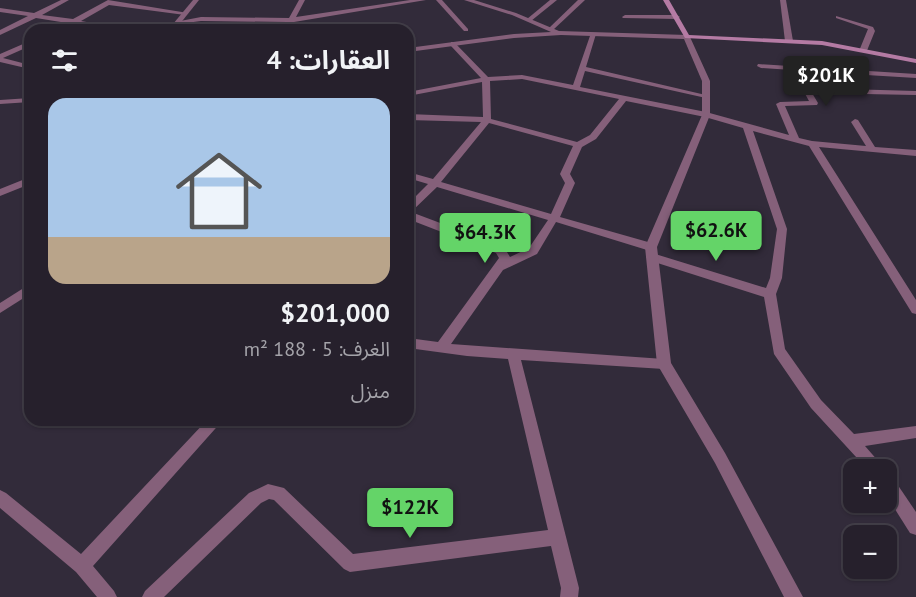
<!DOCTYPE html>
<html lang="ar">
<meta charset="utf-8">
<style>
body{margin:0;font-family:"PT Sans","Noto Sans Arabic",sans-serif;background:#322d38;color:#f1f3f6;direction:rtl;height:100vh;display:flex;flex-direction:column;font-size:22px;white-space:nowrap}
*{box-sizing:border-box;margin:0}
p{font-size:20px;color:#a4a3a9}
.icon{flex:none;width:33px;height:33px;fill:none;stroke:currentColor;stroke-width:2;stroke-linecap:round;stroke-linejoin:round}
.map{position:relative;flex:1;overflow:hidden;direction:ltr}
.details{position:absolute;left:24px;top:24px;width:390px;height:402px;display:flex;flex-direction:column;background:#26202c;border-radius:18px;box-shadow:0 2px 4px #0004,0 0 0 2px #423e48;direction:rtl}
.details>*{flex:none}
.tools{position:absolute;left:843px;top:459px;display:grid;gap:12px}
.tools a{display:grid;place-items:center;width:54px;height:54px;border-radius:12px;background:#26202c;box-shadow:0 2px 4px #0004,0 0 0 2px #423e48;font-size:30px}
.price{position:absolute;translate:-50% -51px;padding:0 14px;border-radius:6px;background:#64d468;color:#111;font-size:20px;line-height:39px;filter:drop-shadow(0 2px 3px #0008)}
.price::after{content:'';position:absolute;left:50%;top:36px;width:18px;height:14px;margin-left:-9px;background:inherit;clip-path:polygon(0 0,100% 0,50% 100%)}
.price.current{background:#222;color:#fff}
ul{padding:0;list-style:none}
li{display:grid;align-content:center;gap:12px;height:318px;padding:0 24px}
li+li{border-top:2px solid #423e48}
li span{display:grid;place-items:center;height:186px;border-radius:18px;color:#555}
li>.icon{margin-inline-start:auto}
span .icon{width:108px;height:108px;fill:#fffc;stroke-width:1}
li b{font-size:26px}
h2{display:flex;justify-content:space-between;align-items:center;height:72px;padding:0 24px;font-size:26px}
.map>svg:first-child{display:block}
</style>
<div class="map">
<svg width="916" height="597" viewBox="0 0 916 597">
<rect width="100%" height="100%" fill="#322b3a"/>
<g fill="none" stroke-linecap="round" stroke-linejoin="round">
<!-- minor -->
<g fill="#85607a" fill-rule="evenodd">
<path d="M 61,0 L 69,0 L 42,15 L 73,19 L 108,0 L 188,13 L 185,15 L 109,5 L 81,21 L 131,30 C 113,30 96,25 78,24 C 71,24 64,30 56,30 L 67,23 L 36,18 L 0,35 L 0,30 L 28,16 L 0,12 L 0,8 L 34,13 Z"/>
<path d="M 299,0 L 305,0 L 296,17 L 410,0 L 426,0 L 294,22 L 289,30 L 283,30 L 287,22 L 201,21 L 178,24 L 175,22 L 201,17 L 289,18 Z"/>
<path d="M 436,0 L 442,0 L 468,29 L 468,31 L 464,31 Z"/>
<path d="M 550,0 L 557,0 L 531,21 L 527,21 L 527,19 Z"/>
<path d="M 578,0 L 585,0 L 553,30 L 549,30 L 549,28 Z"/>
<path d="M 780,0 L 786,0 L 793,41 L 789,43 L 785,41 Z"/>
<path d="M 625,15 L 677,15 L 680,17 L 677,19 L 623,18 L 622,17 Z"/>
<path d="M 836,16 L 873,27 L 875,31 L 866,53 L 859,51 L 868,29 L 836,18 Z"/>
<path d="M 591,33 L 596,34 L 586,67 L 710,96 L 706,98 L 585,71 L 580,87 L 706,112 L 789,135 L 776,104 L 780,102 L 809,101 L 792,70 L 761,68 L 757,66 L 758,64 L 916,74 L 916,78 L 800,71 L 810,88 L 916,91 L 916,95 L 812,93 L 818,103 L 817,105 L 785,106 L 799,138 L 812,141 L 866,146 L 851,122 L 855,119 L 858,120 L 875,147 L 916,150 L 916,156 L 819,147 L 916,300 L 916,314 L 912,313 L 809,146 L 753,131 L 787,229 L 782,278 L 776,294 L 785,349 L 821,400 L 854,434 L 916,426 L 916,438 L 865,446 L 886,470 L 868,470 L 811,408 L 774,354 L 764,297 L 648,260 L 646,257 L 652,253 L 766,288 L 770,278 L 777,229 L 743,128 L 705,117 L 626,101 L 596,139 L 582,147 L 570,174 L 575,183 L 560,217 L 655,244 L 657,247 L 655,250 L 647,250 L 556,222 L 537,254 L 503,270 L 451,344 L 664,359 L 669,360 L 671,364 L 669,368 L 664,369 L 521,360 L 579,588 L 578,597 L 560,597 L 561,588 L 551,546 L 350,572 L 344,569 L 274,500 L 269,499 L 261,503 L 164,597 L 142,597 L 145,591 L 249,493 L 268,484 L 284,488 L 353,554 L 548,530 L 508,359 L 467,356 L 408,348 L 408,338 L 438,342 L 499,258 L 496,253 L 408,219 L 408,204 L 428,184 L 408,178 L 408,172 L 433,179 L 481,122 L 408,120 L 408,114 L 483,117 L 482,82 L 408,96 L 408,92 L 481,78 L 451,46 L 451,42 L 454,42 L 488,77 L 522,75 L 573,85 ZM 522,79 L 619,99 L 590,135 L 577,142 L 491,119 L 490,81 ZM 489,123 L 573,146 L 560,174 L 565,183 L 551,214 L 441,182 ZM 437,187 L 548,220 L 529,248 L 510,257 L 504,247 L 411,212 Z"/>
<path d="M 30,41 L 30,46 L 3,58 L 30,65 L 30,69 L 0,62 L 0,54 Z"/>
<path d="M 30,98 L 30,102 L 0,104 L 0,100 Z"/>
<path d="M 30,177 L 30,184 L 0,196 L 0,189 Z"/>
<path d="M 30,284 L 30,294 L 0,313 L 0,303 Z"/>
<path d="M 207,420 L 223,420 L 93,566 L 114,591 L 117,597 L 97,597 L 76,572 L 0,508 L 0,490 L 6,493 L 81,554 Z"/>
<path d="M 886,473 L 891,475 L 916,512 L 916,535 L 910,533 L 886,495 Z"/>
</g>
<!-- tertiary -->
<g fill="#85607a" fill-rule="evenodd">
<path d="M 193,0 L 199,0 L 175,30 L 168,30 Z"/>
<path d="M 464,0 L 474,0 L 516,13 L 559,31 L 687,35 L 690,37 L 710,81 L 710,115 L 657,247 L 671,363 L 725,453 L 803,597 L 784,597 L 715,463 L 657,364 L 645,247 L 702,115 L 702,81 L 684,39 L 561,35 L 514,38 L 408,52 L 408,48 L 514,34 L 551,32 L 512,15 Z"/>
</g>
<!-- secondary -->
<path fill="#b57ba4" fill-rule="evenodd" d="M 663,0 L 669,0 L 689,35 L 822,41 L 916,59 L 916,63 L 822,45 L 685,38 Z"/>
</g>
</svg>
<div class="tools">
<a>+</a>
<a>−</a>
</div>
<b class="price current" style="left:826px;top:107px">$201K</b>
<b class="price" style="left:716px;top:262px">$62.6K</b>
<b class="price" style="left:485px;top:264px">$64.3K</b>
<b class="price" style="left:410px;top:539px">$122K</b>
<section class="details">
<h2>العقارات: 4<svg class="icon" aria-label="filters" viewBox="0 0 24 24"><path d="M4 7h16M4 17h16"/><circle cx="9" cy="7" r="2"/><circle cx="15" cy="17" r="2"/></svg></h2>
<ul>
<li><span style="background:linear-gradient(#a9c7e8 75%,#b9a48a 0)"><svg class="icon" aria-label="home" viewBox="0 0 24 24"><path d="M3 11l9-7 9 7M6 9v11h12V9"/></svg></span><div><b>$201,000</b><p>الغرف: 5 · 188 m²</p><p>منزل</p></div></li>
</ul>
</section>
</div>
